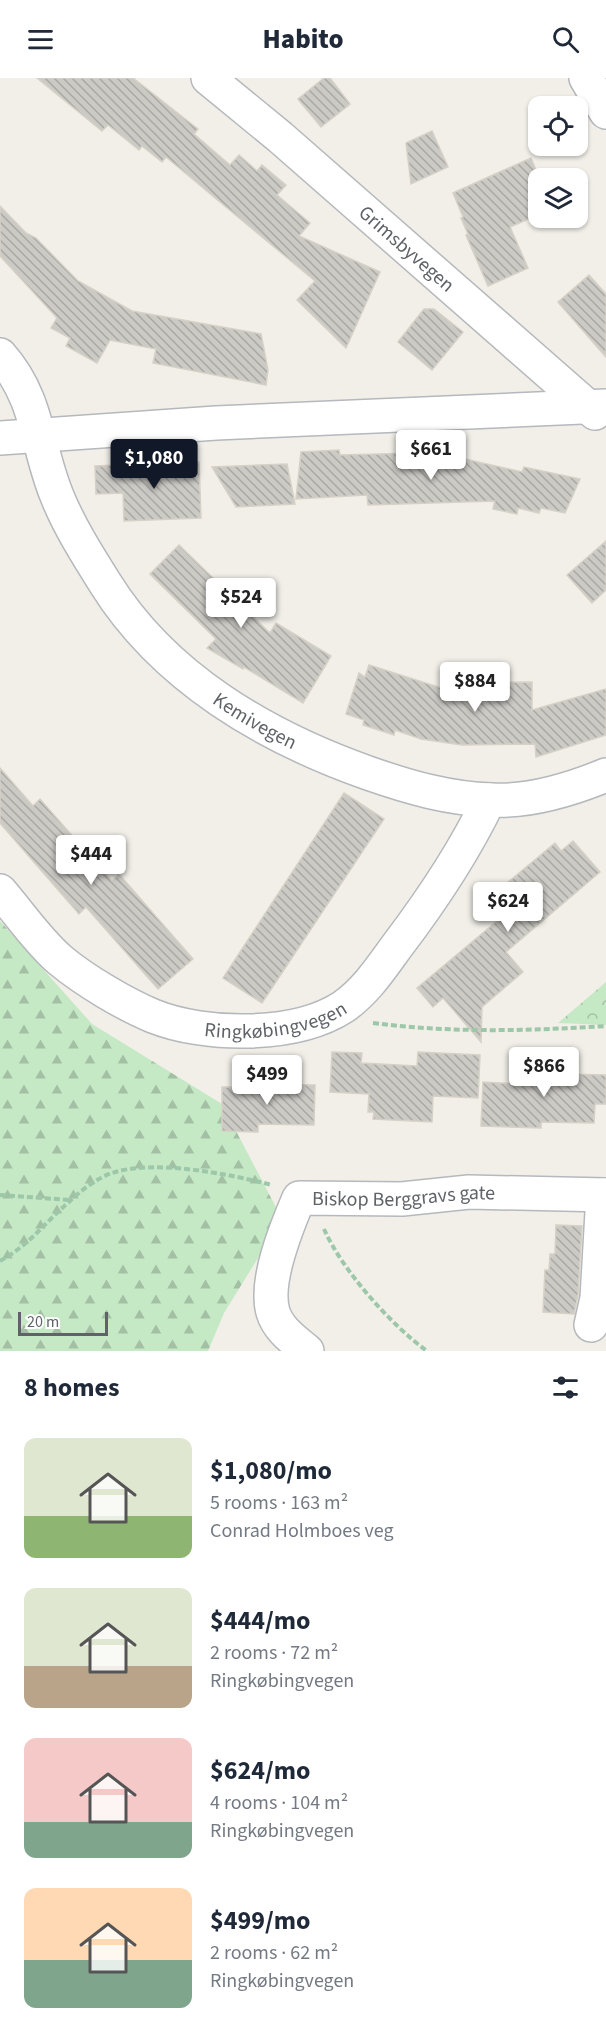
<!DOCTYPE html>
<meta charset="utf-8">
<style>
body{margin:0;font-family:"Source Sans 3",sans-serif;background:#f2f2f3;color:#1f2937;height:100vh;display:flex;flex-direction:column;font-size:22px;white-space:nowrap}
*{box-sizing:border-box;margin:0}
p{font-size:20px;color:#747a83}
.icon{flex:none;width:33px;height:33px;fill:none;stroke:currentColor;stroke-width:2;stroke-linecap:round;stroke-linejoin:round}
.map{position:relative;height:1273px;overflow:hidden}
.drawer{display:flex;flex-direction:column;background:#fff;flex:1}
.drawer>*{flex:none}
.fabs{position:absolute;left:528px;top:18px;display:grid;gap:12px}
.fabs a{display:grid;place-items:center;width:60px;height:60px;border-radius:12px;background:#fff;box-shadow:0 2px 4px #0004;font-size:30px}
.scale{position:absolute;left:18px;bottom:15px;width:90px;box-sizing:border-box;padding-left:6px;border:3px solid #5f6368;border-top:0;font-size:16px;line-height:21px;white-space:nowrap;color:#5f6368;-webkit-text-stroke:4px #fff;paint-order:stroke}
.price{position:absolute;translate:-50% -51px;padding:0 14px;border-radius:6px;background:#fff;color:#222;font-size:20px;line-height:39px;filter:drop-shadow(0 2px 3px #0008)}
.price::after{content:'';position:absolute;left:50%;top:36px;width:18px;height:14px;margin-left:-9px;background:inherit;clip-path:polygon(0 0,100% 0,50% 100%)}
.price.selected{background:#111827;color:#fff}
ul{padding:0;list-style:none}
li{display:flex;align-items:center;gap:18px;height:150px;padding:0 24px}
li span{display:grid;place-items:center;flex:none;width:168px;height:120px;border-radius:12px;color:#555}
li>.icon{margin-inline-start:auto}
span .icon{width:72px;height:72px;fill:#fffc;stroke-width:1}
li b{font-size:26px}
h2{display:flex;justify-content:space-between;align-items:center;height:72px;padding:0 24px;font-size:26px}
header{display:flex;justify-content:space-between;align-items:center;height:78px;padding:0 24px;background:#fff;font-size:27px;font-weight:800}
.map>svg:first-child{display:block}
</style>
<header><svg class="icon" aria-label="menu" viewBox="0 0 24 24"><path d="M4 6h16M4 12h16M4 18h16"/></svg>Habito<svg class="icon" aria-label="search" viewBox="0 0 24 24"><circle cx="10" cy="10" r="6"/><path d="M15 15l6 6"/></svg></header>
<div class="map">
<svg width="606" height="1273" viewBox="0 0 606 1273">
<defs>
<pattern id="forest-firs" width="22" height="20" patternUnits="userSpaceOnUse" patternTransform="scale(1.5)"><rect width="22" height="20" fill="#c5e8c5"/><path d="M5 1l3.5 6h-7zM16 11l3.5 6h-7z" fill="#a3c0a4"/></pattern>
<pattern id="park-crowns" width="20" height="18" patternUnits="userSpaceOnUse" patternTransform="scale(1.5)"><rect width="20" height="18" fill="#c5e8c5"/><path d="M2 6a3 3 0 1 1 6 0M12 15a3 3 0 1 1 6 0" fill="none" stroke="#a3c0a4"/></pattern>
<pattern id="building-back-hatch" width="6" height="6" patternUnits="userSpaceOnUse" patternTransform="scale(1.5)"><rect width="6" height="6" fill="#cccac5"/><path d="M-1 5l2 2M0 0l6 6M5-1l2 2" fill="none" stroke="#a9a8a4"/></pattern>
</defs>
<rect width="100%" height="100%" fill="#f1efe8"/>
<!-- forest -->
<path fill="url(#forest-firs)" d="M 0,843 L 92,946 L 222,1026 L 282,1141 L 224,1235 L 208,1273 L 0,1273 Z"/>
<!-- park -->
<path fill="url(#park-crowns)" d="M 606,904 L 606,947 L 558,945 Z"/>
<!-- building -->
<g fill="url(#building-back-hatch)" stroke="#d6d1c6" stroke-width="1.5">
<path d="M 37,0 L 133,0 L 198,51 L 194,56 L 230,87 L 239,77 L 257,93 L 262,87 L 286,107 L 277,117 L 310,145 L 299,158 L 380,194 L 346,270 L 297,222 L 315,203 L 166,79 L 162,84 L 142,68 L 139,72 L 108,47 L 102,53 Z"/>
<path d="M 324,0 L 330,0 L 350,26 L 321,49 L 298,21 Z"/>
<path d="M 432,53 L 448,89 L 411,106 L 406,65 Z"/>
<path d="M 531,80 L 538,97 L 538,137 L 510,149 L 528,190 L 488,208 L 466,157 L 468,156 L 461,140 L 463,139 L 453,115 Z"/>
<path d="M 0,128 L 26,155 L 36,160 L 78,203 L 132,233 L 261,256 L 268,292 L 266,307 L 153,285 L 156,271 L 110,262 L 97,285 L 66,268 L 70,260 L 51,250 L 57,240 L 0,178 Z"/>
<path d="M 589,197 L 606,216 L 606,279 L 558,224 Z"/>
<path d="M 424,231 L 434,231 L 463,254 L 432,292 L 398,264 Z"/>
<path d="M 339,372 L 340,377 L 456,374 L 456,379 L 522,394 L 524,389 L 580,401 L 565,435 L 541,430 L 539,435 L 518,430 L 517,436 L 493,431 L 495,423 L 368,427 L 367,417 L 296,421 L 301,374 Z"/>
<path d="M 199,384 L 201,440 L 124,443 L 123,415 L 96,416 L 95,388 Z"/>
<path d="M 287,386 L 295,426 L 236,429 L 212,389 Z"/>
<path d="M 606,463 L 606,512 L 592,525 L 567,497 Z"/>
<path d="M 179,467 L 270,555 L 276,545 L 331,578 L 303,625 L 244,589 L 243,591 L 207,570 L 216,561 L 150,496 Z"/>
<path d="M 369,587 L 460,616 L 460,605 L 532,604 L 532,632 L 606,611 L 606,657 L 536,679 L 535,666 L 462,667 L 421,661 L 395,652 L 394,657 L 363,647 L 364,642 L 346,636 L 359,595 L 365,599 Z"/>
<path d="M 0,690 L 33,728 L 40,721 L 112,803 L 119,796 L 193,881 L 158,911 L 86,829 L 79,836 L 0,745 Z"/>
<path d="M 344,715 L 384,741 L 262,925 L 223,900 Z"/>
<path d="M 573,763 L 600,794 L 506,874 L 523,894 L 482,929 L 481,964 L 443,920 L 433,929 L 417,910 L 497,843 L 489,834 L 502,823 L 495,815 L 555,765 L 561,773 Z"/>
<path d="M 332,974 L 362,975 L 361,985 L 417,988 L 418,974 L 480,977 L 478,1020 L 433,1018 L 432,1044 L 373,1041 L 374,1034 L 368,1034 L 369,1016 L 330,1014 Z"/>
<path d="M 540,976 L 563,977 L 562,996 L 606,997 L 606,1026 L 595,1026 L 594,1045 L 541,1044 L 541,1050 L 481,1048 L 483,1004 L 539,1007 Z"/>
<path d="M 261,1006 L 315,1007 L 314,1047 L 258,1046 L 258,1054 L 222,1053 L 222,1009 L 261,1009 Z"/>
<path d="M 556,1147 L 582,1148 L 578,1217 L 574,1236 L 543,1234 L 545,1192 L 549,1192 L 550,1176 L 555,1176 Z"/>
</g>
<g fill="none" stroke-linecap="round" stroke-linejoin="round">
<defs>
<g id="minor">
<path id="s1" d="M 208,0 L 280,59 L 595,335"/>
<path d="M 586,0 L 606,34"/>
<path id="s2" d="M 0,277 C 39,321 36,367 57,418 C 69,448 88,478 105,505 C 164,600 266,659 368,695 C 408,709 449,721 492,722 C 529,724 572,711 606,697"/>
<path d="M 0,360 L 216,345 L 606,328"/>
<path id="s3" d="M 0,813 C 19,835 38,863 60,882 C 84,902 124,926 153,938 C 205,959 295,960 343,929 C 366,913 381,890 397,868 C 432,822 464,774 489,722"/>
<path d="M 591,1247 L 597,1220 L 603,1117"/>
<path id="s4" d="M 307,1273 C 294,1262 278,1251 273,1234 C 264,1203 287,1148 299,1120 L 402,1121 L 469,1114 L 606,1117"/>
</g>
</defs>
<!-- minor casing -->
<use href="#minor" stroke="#b5b8bc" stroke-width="36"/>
<!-- path -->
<g stroke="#9cc7a9" stroke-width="4" stroke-dasharray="6 3" stroke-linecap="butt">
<path d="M 373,945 C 451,955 528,953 606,948"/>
<path d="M 0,1117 L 70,1122"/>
<path d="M 324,1151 C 342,1192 391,1247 427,1273"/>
<path d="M 0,1183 C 32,1165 43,1146 70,1123 C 80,1113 99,1099 112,1095 C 155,1081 229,1096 272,1107"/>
</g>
<!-- minor -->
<use href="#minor" stroke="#fff" stroke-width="33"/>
</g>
<g text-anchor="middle" stroke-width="6" stroke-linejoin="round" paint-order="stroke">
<!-- street labels -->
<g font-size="20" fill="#5f6368" stroke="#fff">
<text dy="7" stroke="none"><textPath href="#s1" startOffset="262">Grimsbyvegen</textPath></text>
<text dy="7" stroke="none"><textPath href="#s2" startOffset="459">Kemivegen</textPath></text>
<text dy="7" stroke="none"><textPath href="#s3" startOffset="326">Ringkøbingvegen</textPath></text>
<text dy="7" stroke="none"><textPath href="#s4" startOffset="276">Biskop Berggravs gate</textPath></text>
</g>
</g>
</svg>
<div class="fabs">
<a><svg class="icon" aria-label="locate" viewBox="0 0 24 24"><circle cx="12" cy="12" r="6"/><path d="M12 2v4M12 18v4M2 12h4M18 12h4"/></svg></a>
<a><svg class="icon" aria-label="layers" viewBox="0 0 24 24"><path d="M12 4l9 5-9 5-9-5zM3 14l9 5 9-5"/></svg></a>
</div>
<div class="scale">20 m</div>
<b class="price" style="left:431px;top:403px">$661</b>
<b class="price selected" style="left:154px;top:412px">$1,080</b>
<b class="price" style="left:241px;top:551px">$524</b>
<b class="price" style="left:475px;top:635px">$884</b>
<b class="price" style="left:91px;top:808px">$444</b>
<b class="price" style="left:508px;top:855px">$624</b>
<b class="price" style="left:544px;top:1020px">$866</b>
<b class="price" style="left:267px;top:1028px">$499</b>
</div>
<section class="drawer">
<h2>8 homes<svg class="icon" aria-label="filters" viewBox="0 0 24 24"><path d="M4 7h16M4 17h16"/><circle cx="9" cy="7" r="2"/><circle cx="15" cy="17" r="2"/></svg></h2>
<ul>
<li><span style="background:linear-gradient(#dfe7d0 65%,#8fb573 0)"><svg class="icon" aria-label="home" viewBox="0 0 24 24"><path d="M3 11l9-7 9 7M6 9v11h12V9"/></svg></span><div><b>$1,080/mo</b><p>5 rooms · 163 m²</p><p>Conrad Holmboes veg</p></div></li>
<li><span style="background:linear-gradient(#dfe7d0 65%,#b9a48a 0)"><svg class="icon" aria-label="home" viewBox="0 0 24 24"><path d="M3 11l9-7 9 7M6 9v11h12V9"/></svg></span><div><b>$444/mo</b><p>2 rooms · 72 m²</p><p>Ringkøbingvegen</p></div></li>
<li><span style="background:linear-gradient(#f6c9c9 70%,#7fa58c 0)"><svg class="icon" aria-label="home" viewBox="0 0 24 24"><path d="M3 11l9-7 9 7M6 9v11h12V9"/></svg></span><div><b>$624/mo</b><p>4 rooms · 104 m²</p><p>Ringkøbingvegen</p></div></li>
<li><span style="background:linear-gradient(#ffd9b3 60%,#7fa58c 0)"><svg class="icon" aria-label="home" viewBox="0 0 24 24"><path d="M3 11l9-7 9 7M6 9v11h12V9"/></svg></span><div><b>$499/mo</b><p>2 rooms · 62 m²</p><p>Ringkøbingvegen</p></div></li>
</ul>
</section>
